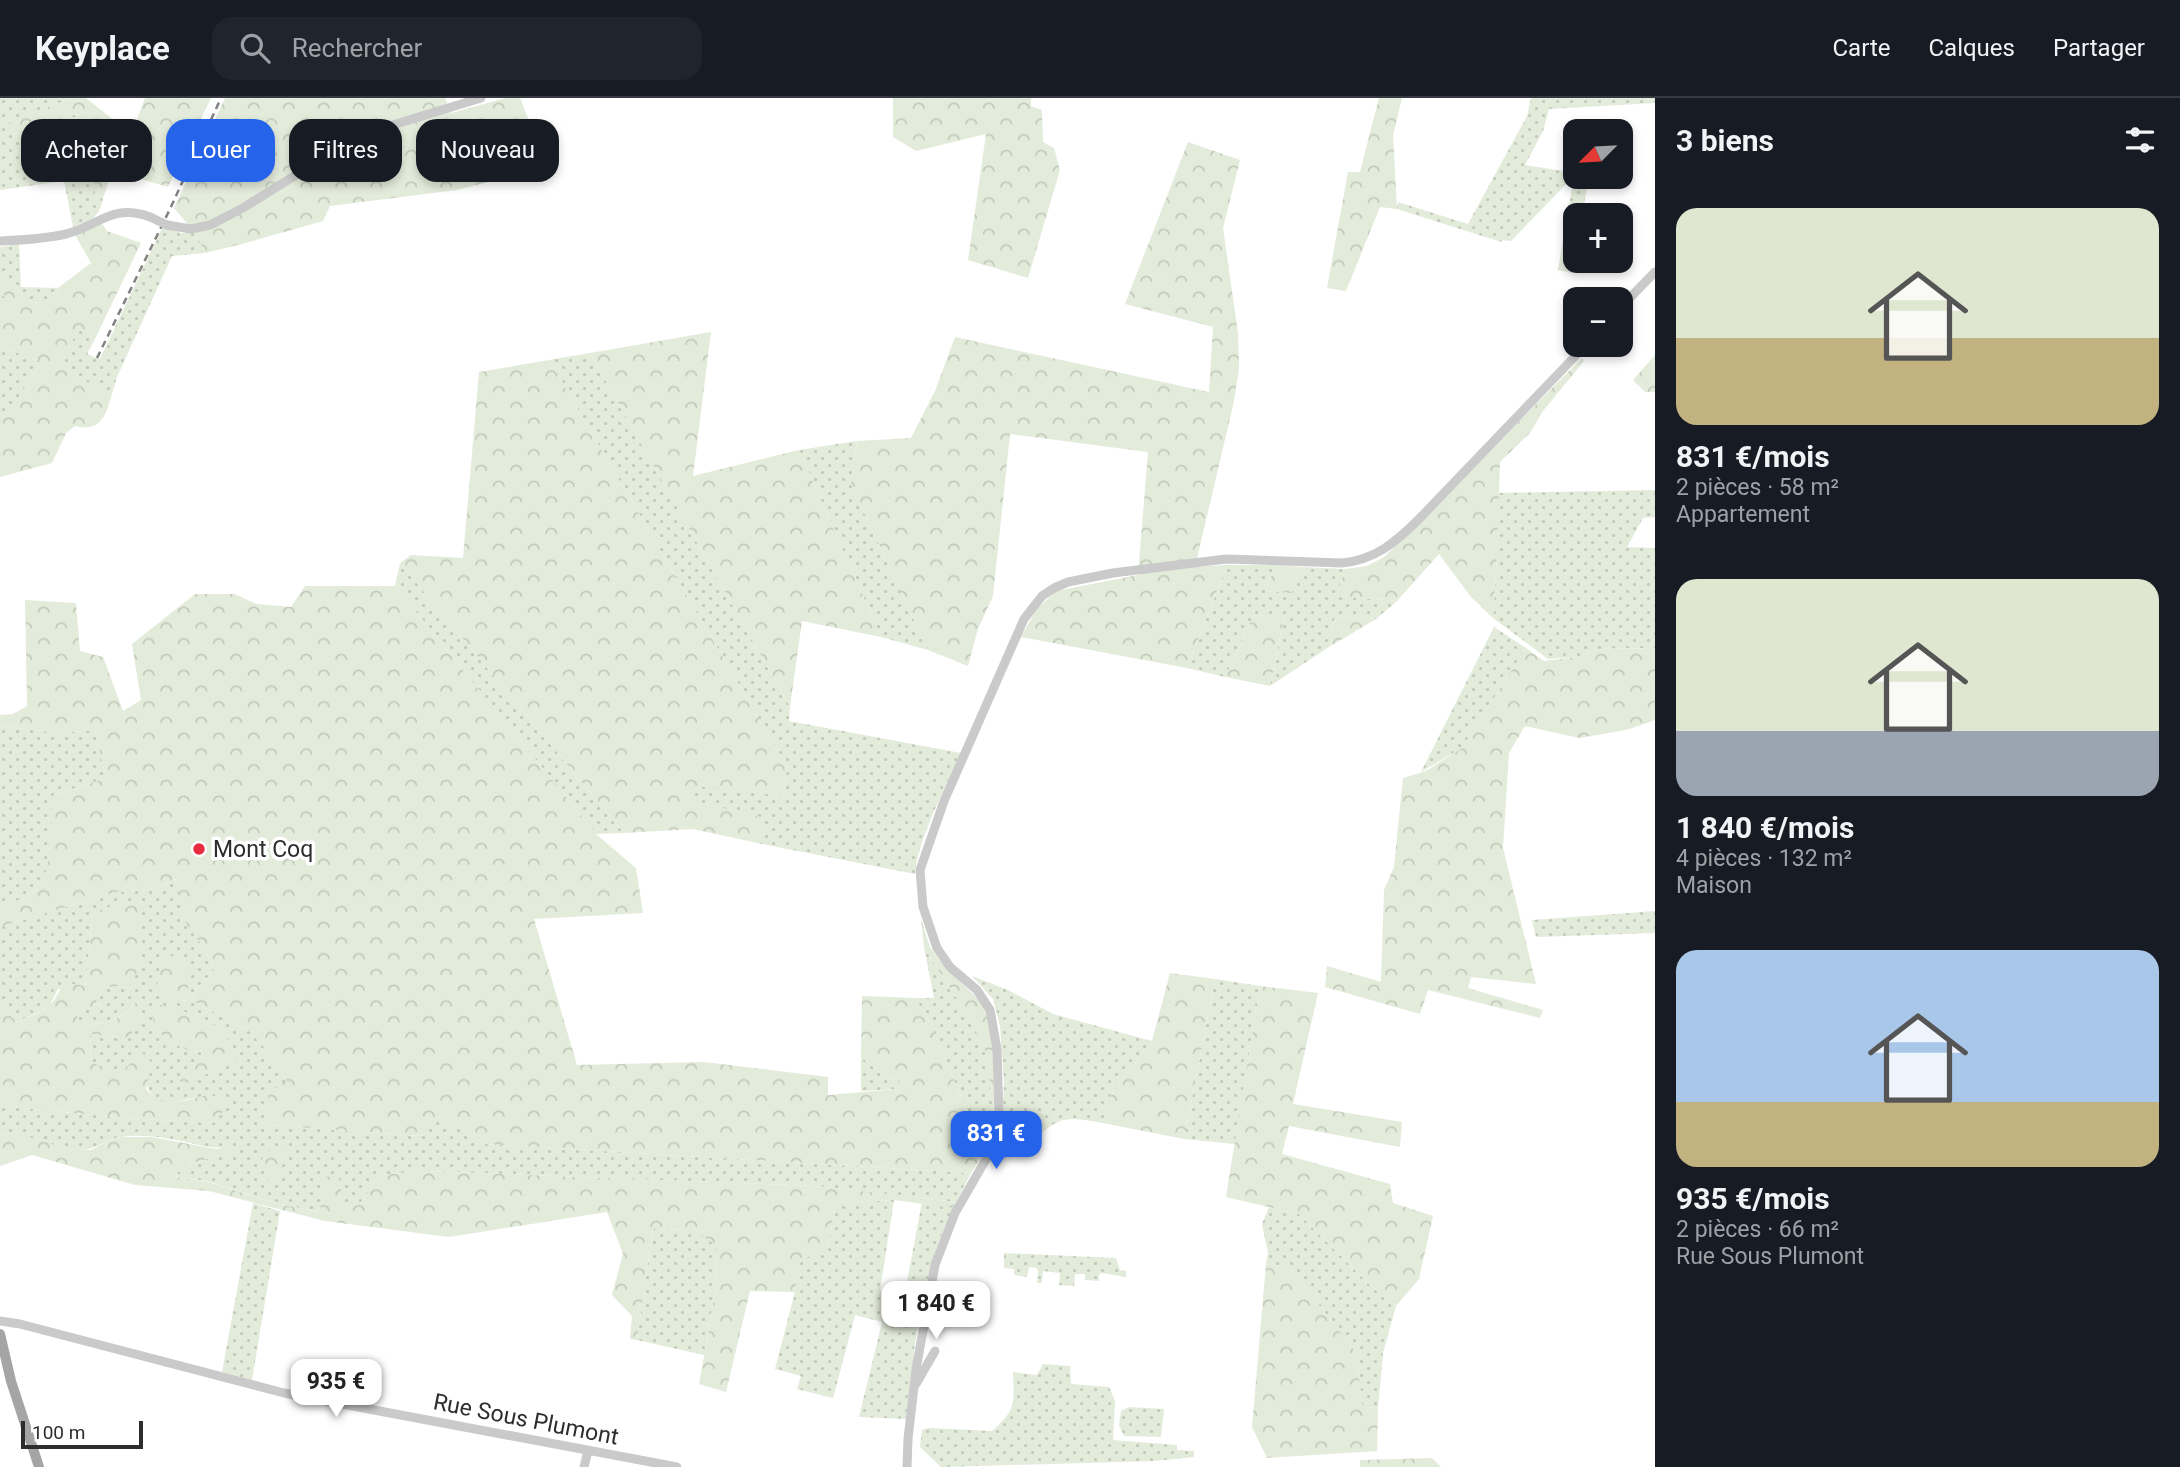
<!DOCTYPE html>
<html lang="fr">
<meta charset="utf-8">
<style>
body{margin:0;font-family:Roboto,sans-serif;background:#20242c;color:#f1f3f6;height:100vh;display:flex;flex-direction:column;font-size:26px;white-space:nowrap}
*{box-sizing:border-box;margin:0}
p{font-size:23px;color:#9ea1a6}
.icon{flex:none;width:38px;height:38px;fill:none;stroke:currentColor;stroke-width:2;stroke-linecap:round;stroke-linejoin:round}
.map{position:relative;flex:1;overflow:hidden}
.drawer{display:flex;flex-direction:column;background:#171b24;width:525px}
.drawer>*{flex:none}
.banner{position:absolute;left:21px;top:21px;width:665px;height:63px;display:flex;gap:14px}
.needle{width:46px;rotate:246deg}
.fabs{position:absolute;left:1563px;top:21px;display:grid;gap:14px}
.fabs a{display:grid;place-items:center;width:70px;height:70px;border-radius:14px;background:#171b24;box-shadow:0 4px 10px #0003;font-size:35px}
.scale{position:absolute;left:21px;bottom:18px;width:122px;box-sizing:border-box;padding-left:7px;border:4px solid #2d2d2d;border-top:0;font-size:19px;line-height:24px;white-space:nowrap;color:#2d2d2d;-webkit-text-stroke:5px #fff;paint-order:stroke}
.price{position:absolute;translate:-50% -60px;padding:0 16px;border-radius:14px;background:#fff;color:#222;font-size:23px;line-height:46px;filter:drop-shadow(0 2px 4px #0008)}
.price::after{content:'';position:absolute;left:50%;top:42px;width:21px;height:16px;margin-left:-10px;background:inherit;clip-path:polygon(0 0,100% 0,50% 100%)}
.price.current{background:#2563eb;color:#fff}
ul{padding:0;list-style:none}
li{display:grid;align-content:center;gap:14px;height:371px;padding:0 21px}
li span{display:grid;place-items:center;height:217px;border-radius:21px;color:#555}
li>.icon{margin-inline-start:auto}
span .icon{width:126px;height:126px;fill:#fffc;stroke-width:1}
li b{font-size:30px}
h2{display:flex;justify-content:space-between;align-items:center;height:84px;padding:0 21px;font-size:30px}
.chip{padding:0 24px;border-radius:21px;background:#171b24;box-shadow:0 4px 10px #0003;font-size:24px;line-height:63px}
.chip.current{background:#2563eb;color:#fff}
header{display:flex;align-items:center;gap:42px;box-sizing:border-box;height:98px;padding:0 35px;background:#171b24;border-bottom:2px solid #363941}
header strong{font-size:33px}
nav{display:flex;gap:38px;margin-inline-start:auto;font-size:24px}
.search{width:490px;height:63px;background:#20242c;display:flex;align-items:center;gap:18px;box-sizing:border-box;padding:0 24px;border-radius:21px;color:#9ea1a6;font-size:26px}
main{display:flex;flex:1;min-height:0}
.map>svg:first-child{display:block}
</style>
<header>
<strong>Keyplace</strong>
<div class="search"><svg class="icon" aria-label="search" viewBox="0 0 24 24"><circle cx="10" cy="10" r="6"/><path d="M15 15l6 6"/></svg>Rechercher</div>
<nav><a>Carte</a><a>Calques</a><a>Partager</a></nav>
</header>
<main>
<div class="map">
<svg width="1655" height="1369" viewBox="0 0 1655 1369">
<defs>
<pattern id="grass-dots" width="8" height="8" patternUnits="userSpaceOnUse" patternTransform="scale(1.75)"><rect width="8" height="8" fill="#e3ebda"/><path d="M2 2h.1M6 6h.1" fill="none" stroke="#c3cabb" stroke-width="1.8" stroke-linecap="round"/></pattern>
<pattern id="forest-crowns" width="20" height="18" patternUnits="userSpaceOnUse" patternTransform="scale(1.75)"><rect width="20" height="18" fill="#e3ebda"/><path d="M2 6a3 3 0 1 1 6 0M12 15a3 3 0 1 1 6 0" fill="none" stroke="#c3cabb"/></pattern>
</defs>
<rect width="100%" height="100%" fill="#fff"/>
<!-- grass -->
<g fill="url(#grass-dots)" fill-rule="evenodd">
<path d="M 0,0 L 72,0 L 10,23 L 15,36 L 77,16 L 87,18 L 110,41 L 106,50 L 100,57 L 95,97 L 103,100 C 99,121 92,121 73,129 L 64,83 L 0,92 Z"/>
<path d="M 1531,0 L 1655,0 L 1655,5 L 1549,11 L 1543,33 L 1525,67 L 1563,73 L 1568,63 L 1575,64 L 1575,79 L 1589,79 L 1582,117 L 1575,117 L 1575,156 L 1572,175 L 1558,172 L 1574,78 L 1511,143 L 1502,142 L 1501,144 L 1397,111 L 1398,104 L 1468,126 L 1527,18 Z"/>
<path d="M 163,128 L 181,135 L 195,135 L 205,155 L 172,158 L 117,279 L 111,299 L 60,267 L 79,229 L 95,241 L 87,256 L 100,261 Z"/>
<path d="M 19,146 L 21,189 L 58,190 L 56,199 C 36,212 21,202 12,182 L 1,182 L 5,200 L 0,201 L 0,149 Z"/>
<path d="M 0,248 L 42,264 L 6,318 L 0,320 Z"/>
<path d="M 590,255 L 790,609 L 789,623 L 961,655 C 946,689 918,740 915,776 L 762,746 L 764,720 L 692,703 L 695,687 L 783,698 L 787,669 L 549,262 Z"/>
<path d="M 857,343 L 851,386 L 928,552 L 881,539 L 799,352 Z"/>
<path d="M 1655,392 L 1655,419 L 1643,420 L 1627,449 L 1655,450 L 1655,550 L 1597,551 L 1577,559 L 1548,561 L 1493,520 L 1497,459 L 1498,395 Z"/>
<path d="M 400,465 L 624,735 L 596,736 L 395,488 Z"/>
<path d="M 1227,467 L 1276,467 L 1265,493 L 1291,495 L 1301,469 L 1345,471 L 1337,498 L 1397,503 L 1376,521 L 1335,519 L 1329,549 L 1270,588 L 1284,520 L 1254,517 L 1225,579 L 1187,570 Z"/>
<path d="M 1494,529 L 1526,550 L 1462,650 L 1421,674 Z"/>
<path d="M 0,628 L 60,635 L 95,632 L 106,680 L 52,698 C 51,725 56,772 35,793 C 27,802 11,804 0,807 Z"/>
<path d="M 175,781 L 187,825 L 206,853 L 214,873 L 195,892 L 193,903 L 249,933 L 264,949 L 287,983 L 267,1027 L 423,1038 L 438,1019 L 485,1046 L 971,1075 L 956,1104 L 817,1088 L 423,1073 L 379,1077 L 360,1106 L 347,1110 L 340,1105 L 342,1088 L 324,1078 L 320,1114 C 299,1110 277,1106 256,1099 C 230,1091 205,1079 177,1080 L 176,1077 C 187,1061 213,1062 229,1055 L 229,1049 C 211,1052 198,1046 181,1043 C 162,1039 140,1036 121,1039 C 102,1042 96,1054 74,1052 C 46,1050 33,1034 0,1038 L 0,1008 L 125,1020 L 214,1025 L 210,996 C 154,1010 151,1013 139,955 L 131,966 L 124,972 L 111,972 L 90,964 L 91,936 L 130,940 L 143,909 L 137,904 C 116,925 107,927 78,926 L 76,921 L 86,909 L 98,913 L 103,909 L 96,904 L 104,889 L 129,888 L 93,814 L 85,889 L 58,891 L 49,909 L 17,924 L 0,908 L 0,829 L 112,795 L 156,790 ZM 187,888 L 186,903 L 161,899 ZM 234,950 L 182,977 L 199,964 L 202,954 L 191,953 Z"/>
<path d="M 1655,813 L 1655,835 L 1536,839 L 1532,822 Z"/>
<path d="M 924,849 L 966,915 L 986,951 L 991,996 L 994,997 L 993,1027 L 984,1055 L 931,926 L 915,900 L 934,900 Z"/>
<path d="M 972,878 L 1008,892 L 1053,916 L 1152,943 L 1107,1002 L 1103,1025 C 1091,1023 1077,1019 1064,1022 C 1043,1026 1024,1061 1001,1048 L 1004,984 L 1000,928 L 993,901 Z"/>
<path d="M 1215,881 L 1260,888 L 1235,1046 L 1184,1041 Z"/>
<path d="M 861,959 L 888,980 L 899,981 L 901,991 L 861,993 Z"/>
<path d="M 894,1102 L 880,1193 L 905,1194 L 922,1104 L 953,1110 C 921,1177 914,1249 906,1321 L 859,1319 L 882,1224 L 855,1217 L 833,1300 L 797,1291 L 801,1278 L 775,1271 L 795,1194 L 801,1159 L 827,1156 L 836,1105 Z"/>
<path d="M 253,1105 L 280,1113 L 252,1282 L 222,1274 Z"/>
<path d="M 1269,1109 L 1299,1116 L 1371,1188 L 1396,1208 L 1383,1255 L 1378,1310 L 1362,1309 L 1357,1256 L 1292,1172 L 1266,1166 L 1268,1155 L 1262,1126 Z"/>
<path d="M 653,1131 L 694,1132 L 717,1147 L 716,1190 L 704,1257 L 637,1242 Z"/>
<path d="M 1004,1155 L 1116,1160 L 1120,1172 L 1126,1173 L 1126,1179 L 1102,1175 L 1099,1176 L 1099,1183 L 1085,1182 L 1085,1176 L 1075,1176 L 1074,1188 L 1059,1187 L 1060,1175 L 1043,1173 L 1042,1185 L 1037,1185 L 1038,1173 L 1036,1170 L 1029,1169 L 1027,1179 L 1014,1177 L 1014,1171 L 1004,1170 Z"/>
<path d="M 1043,1266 L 1070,1268 L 1071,1286 L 1109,1289 L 1115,1303 L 1113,1342 L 1177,1347 L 1177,1352 L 1194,1353 L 1194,1359 L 1154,1363 L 941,1369 L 920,1349 L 922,1332 L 929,1330 L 992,1333 C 1017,1311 1014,1305 1013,1274 L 1037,1277 Z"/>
<path d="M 1129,1309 L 1164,1311 L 1161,1339 L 1124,1338 L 1119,1327 L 1121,1313 Z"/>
</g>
<!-- forest -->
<g fill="url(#forest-crowns)">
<path d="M 72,0 L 86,0 L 115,23 L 118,20 L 122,25 L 122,46 L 103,100 L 95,97 L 93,73 L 109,42 L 87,18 L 76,16 L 15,36 L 9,23 Z"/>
<path d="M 145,0 L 211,0 L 168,89 L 117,74 Z"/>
<path d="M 225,0 L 445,0 L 451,15 L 506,0 L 520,0 L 537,43 L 527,61 L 512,76 L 496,82 L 457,92 L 330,108 L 323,123 L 242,146 L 205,155 L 195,135 L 174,110 Z"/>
<path d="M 893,0 L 1031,0 L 1031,8 L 1042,12 L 1043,44 L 1054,50 L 1060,72 L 1028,180 L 968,162 L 986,36 L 916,53 L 893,39 Z"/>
<path d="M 1379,0 L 1402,0 L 1393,37 L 1397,111 L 1380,109 L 1346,193 L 1327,190 L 1348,74 L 1360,74 Z"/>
<path d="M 1188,44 L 1240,62 L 1223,130 L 1238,235 L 1239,270 L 1234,303 L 1195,469 L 1227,467 L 1187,570 L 1021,539 L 1036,512 L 1056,493 L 1138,477 L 1148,354 L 1010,336 L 993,498 L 978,531 L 968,568 L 928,552 L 851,386 L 857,343 L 911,340 L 935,293 L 955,239 L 1209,294 L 1213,229 L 1125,206 Z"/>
<path d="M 101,124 L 107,133 L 141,145 L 95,241 L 79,230 L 60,267 L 111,299 C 106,319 99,334 75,328 L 66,335 L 52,365 L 0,379 L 0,320 L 6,318 L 42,264 L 0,248 L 0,201 L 5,200 L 0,181 L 12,182 C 21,202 36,212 56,199 L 58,190 L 91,165 L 75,137 Z"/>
<path d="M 711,234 L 693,378 L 799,352 L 881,539 L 802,523 L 790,609 L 590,255 Z"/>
<path d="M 1655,257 L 1655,294 L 1645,294 L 1633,282 Z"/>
<path d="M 1582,260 L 1584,263 L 1543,313 L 1530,335 L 1500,364 L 1497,459 L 1493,520 L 1471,499 L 1439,456 L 1397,503 L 1337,498 L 1345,471 L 1367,468 L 1384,459 Z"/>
<path d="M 549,262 L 787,669 L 783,698 L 695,688 L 693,703 L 765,720 L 762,746 L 693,731 L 624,735 L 400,465 L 411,457 L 463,460 L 479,274 Z"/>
<path d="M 1276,467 L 1301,469 L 1291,495 L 1265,493 Z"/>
<path d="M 305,488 L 395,488 L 596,736 L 636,770 L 643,815 L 534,821 L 577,967 L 704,964 L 828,979 L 828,997 L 900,991 L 899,981 L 888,980 L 861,959 L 862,898 L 915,900 L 931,926 L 984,1055 L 971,1075 L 485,1046 L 438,1019 L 424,1038 L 267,1027 L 268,995 L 287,983 L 264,949 L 249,933 L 193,903 L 195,892 L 214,873 L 206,853 L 186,825 L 175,781 L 156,790 L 112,795 L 0,829 L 0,807 C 11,804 27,802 35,793 C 55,772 51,725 52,698 L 106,680 L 95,632 L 60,635 L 0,628 L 0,617 L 13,616 L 27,608 L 25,502 L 76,505 L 80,553 L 103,559 L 123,613 L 141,602 L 132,546 L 195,496 L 235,496 L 256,506 L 291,509 Z"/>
<path d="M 1254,517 L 1284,519 L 1270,588 L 1225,579 Z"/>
<path d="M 1335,519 L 1376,521 L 1329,549 Z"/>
<path d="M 1526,550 L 1544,563 L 1577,559 L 1597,551 L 1655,550 L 1655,622 L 1626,632 L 1579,640 L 1525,628 L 1509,655 L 1503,750 L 1536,886 L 1471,879 L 1468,890 L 1543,912 L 1540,920 L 1428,892 L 1420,916 L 1325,889 L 1327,868 L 1381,884 L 1384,792 L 1394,769 L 1403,680 L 1426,673 L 1462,650 Z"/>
<path d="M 115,807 L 141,807 C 140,829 145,872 129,888 L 104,889 L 96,904 L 103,910 L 98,913 L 86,909 L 76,921 L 79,926 C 107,927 117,925 137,904 L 143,909 L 130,940 L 91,936 L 90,964 C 114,973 124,979 139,954 L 143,955 L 152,965 L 146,991 C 163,1013 186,1002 210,996 L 224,1003 L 224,1012 L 214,1025 L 125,1020 L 0,1008 L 0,908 L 17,924 C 27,919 41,915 49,908 C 62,897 57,878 85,889 L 93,814 Z"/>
<path d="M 921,821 L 930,849 L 940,863 L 986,909 L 993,947 L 994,997 L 991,996 L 985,951 L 966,915 L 924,849 Z"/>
<path d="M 167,855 L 189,869 L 187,903 L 161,899 L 156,893 L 161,866 Z"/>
<path d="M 1170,875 L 1215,881 L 1184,1041 L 1103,1025 L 1107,1002 L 1152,943 Z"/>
<path d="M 1260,888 L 1318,895 L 1293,1006 L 1402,1024 L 1400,1049 L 1289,1028 L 1282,1056 L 1390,1086 L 1393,1105 L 1433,1118 L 1419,1181 L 1396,1208 L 1371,1188 L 1299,1116 L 1226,1099 Z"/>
<path d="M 158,906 C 192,916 231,923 236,964 L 186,985 L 180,984 C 184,969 197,971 202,954 C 177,952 153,938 151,911 Z"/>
<path d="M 19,1036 L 72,1052 L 91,1052 L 110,1042 L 122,1039 L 152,1039 L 216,1051 L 229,1049 L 230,1055 C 213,1062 187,1061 176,1077 L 177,1080 C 205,1080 229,1091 256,1099 C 277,1106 298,1110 320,1114 L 323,1078 L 339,1080 L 342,1088 L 340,1104 L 347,1110 L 360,1106 L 379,1077 L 423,1073 L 817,1088 L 956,1104 L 953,1110 L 894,1102 L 836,1105 L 827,1156 L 801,1160 L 795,1194 L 750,1193 L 726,1294 L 699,1286 L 716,1190 L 717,1148 L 694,1132 L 653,1131 L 637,1242 L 630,1241 L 632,1218 L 612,1197 L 623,1156 L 607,1114 L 449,1139 L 325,1123 L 209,1093 L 135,1087 L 32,1057 L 0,1068 L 0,1038 Z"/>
<path d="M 277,1050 L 284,1050 L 287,1055 L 275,1085 L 269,1083 L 261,1063 L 266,1054 Z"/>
<path d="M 1266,1166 L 1292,1172 L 1357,1256 L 1362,1309 L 1378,1310 L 1377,1353 L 1267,1360 L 1252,1329 Z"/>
<path d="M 1432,1360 L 1441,1369 L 1360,1369 L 1360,1362 Z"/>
</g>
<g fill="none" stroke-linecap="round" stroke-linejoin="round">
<!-- minor -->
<g stroke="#cacaca" stroke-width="9">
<path d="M 167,127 L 191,131 L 210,127 L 243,110 L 360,37 L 481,0"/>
<path d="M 0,143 C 22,142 45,141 66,136 C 99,128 111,105 150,119"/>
<path d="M 1620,210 L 1655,174"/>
<path d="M 0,1223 L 20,1226 L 284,1295 L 677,1369"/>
<path d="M 916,1286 L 935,1253"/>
<path d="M 584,1369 L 588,1353"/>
<path d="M 907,1369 L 908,1341 L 916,1271 L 935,1167 L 955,1115 L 993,1049 L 999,1019 L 997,951 L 990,912 L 977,892 L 950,869 L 937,850 L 923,809 L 920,772 L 944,703 L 1024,521 L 1042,498 L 1054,490 L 1068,484 L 1113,475 L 1226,461 L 1342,465 C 1375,462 1396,444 1419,421 L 1586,247"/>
</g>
<!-- major -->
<path stroke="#a5a5a5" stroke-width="10" d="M 0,1236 L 11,1283 L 39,1369"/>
<!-- rail -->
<path stroke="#828282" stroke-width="2.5" stroke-dasharray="7 5" stroke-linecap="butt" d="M 97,260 L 170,111 L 221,0"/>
<!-- minor-bridge -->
<path stroke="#cacaca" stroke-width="9" d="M 150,119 L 167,127"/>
</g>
<!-- markers -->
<circle fill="#e62c40" stroke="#fff" stroke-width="2.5" cx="199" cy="751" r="7"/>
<g text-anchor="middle" stroke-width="7" stroke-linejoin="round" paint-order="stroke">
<!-- poi labels -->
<g font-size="23" fill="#2d2d2d" stroke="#fff" text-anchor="start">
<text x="213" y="759">Mont Coq</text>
</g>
<!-- street labels -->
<g font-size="23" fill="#2d2d2d" stroke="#fff">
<text transform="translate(526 1321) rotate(11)" y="8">Rue Sous Plumont</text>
</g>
</g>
</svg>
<div class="fabs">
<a><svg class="needle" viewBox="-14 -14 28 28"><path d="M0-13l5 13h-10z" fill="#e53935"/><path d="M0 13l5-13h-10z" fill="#9ea1a6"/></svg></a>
<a>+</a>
<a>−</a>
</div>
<div class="scale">100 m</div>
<b class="price current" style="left:996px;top:1073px">831 €</b>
<b class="price" style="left:936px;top:1243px">1 840 €</b>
<b class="price" style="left:336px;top:1321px">935 €</b>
<div class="banner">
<a class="chip">Acheter</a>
<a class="chip current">Louer</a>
<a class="chip">Filtres</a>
<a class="chip">Nouveau</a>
</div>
</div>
<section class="drawer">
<h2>3 biens<svg class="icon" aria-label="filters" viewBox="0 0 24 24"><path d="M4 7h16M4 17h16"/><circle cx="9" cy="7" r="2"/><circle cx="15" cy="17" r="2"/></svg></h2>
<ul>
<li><span style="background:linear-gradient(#dfe7d0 60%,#c2b280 0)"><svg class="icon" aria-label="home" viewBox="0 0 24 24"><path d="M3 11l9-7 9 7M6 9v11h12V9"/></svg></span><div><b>831 €/mois</b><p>2 pièces · 58 m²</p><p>Appartement</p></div></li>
<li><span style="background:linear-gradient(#dfe7d0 70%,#9aa5b1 0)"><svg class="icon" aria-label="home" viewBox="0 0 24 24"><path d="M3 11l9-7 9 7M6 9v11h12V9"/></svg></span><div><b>1 840 €/mois</b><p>4 pièces · 132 m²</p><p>Maison</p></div></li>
<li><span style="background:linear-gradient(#a9c7e8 70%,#c2b280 0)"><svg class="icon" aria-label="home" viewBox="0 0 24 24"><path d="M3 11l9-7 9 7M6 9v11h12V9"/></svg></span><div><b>935 €/mois</b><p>2 pièces · 66 m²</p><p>Rue Sous Plumont</p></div></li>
</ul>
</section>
</main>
